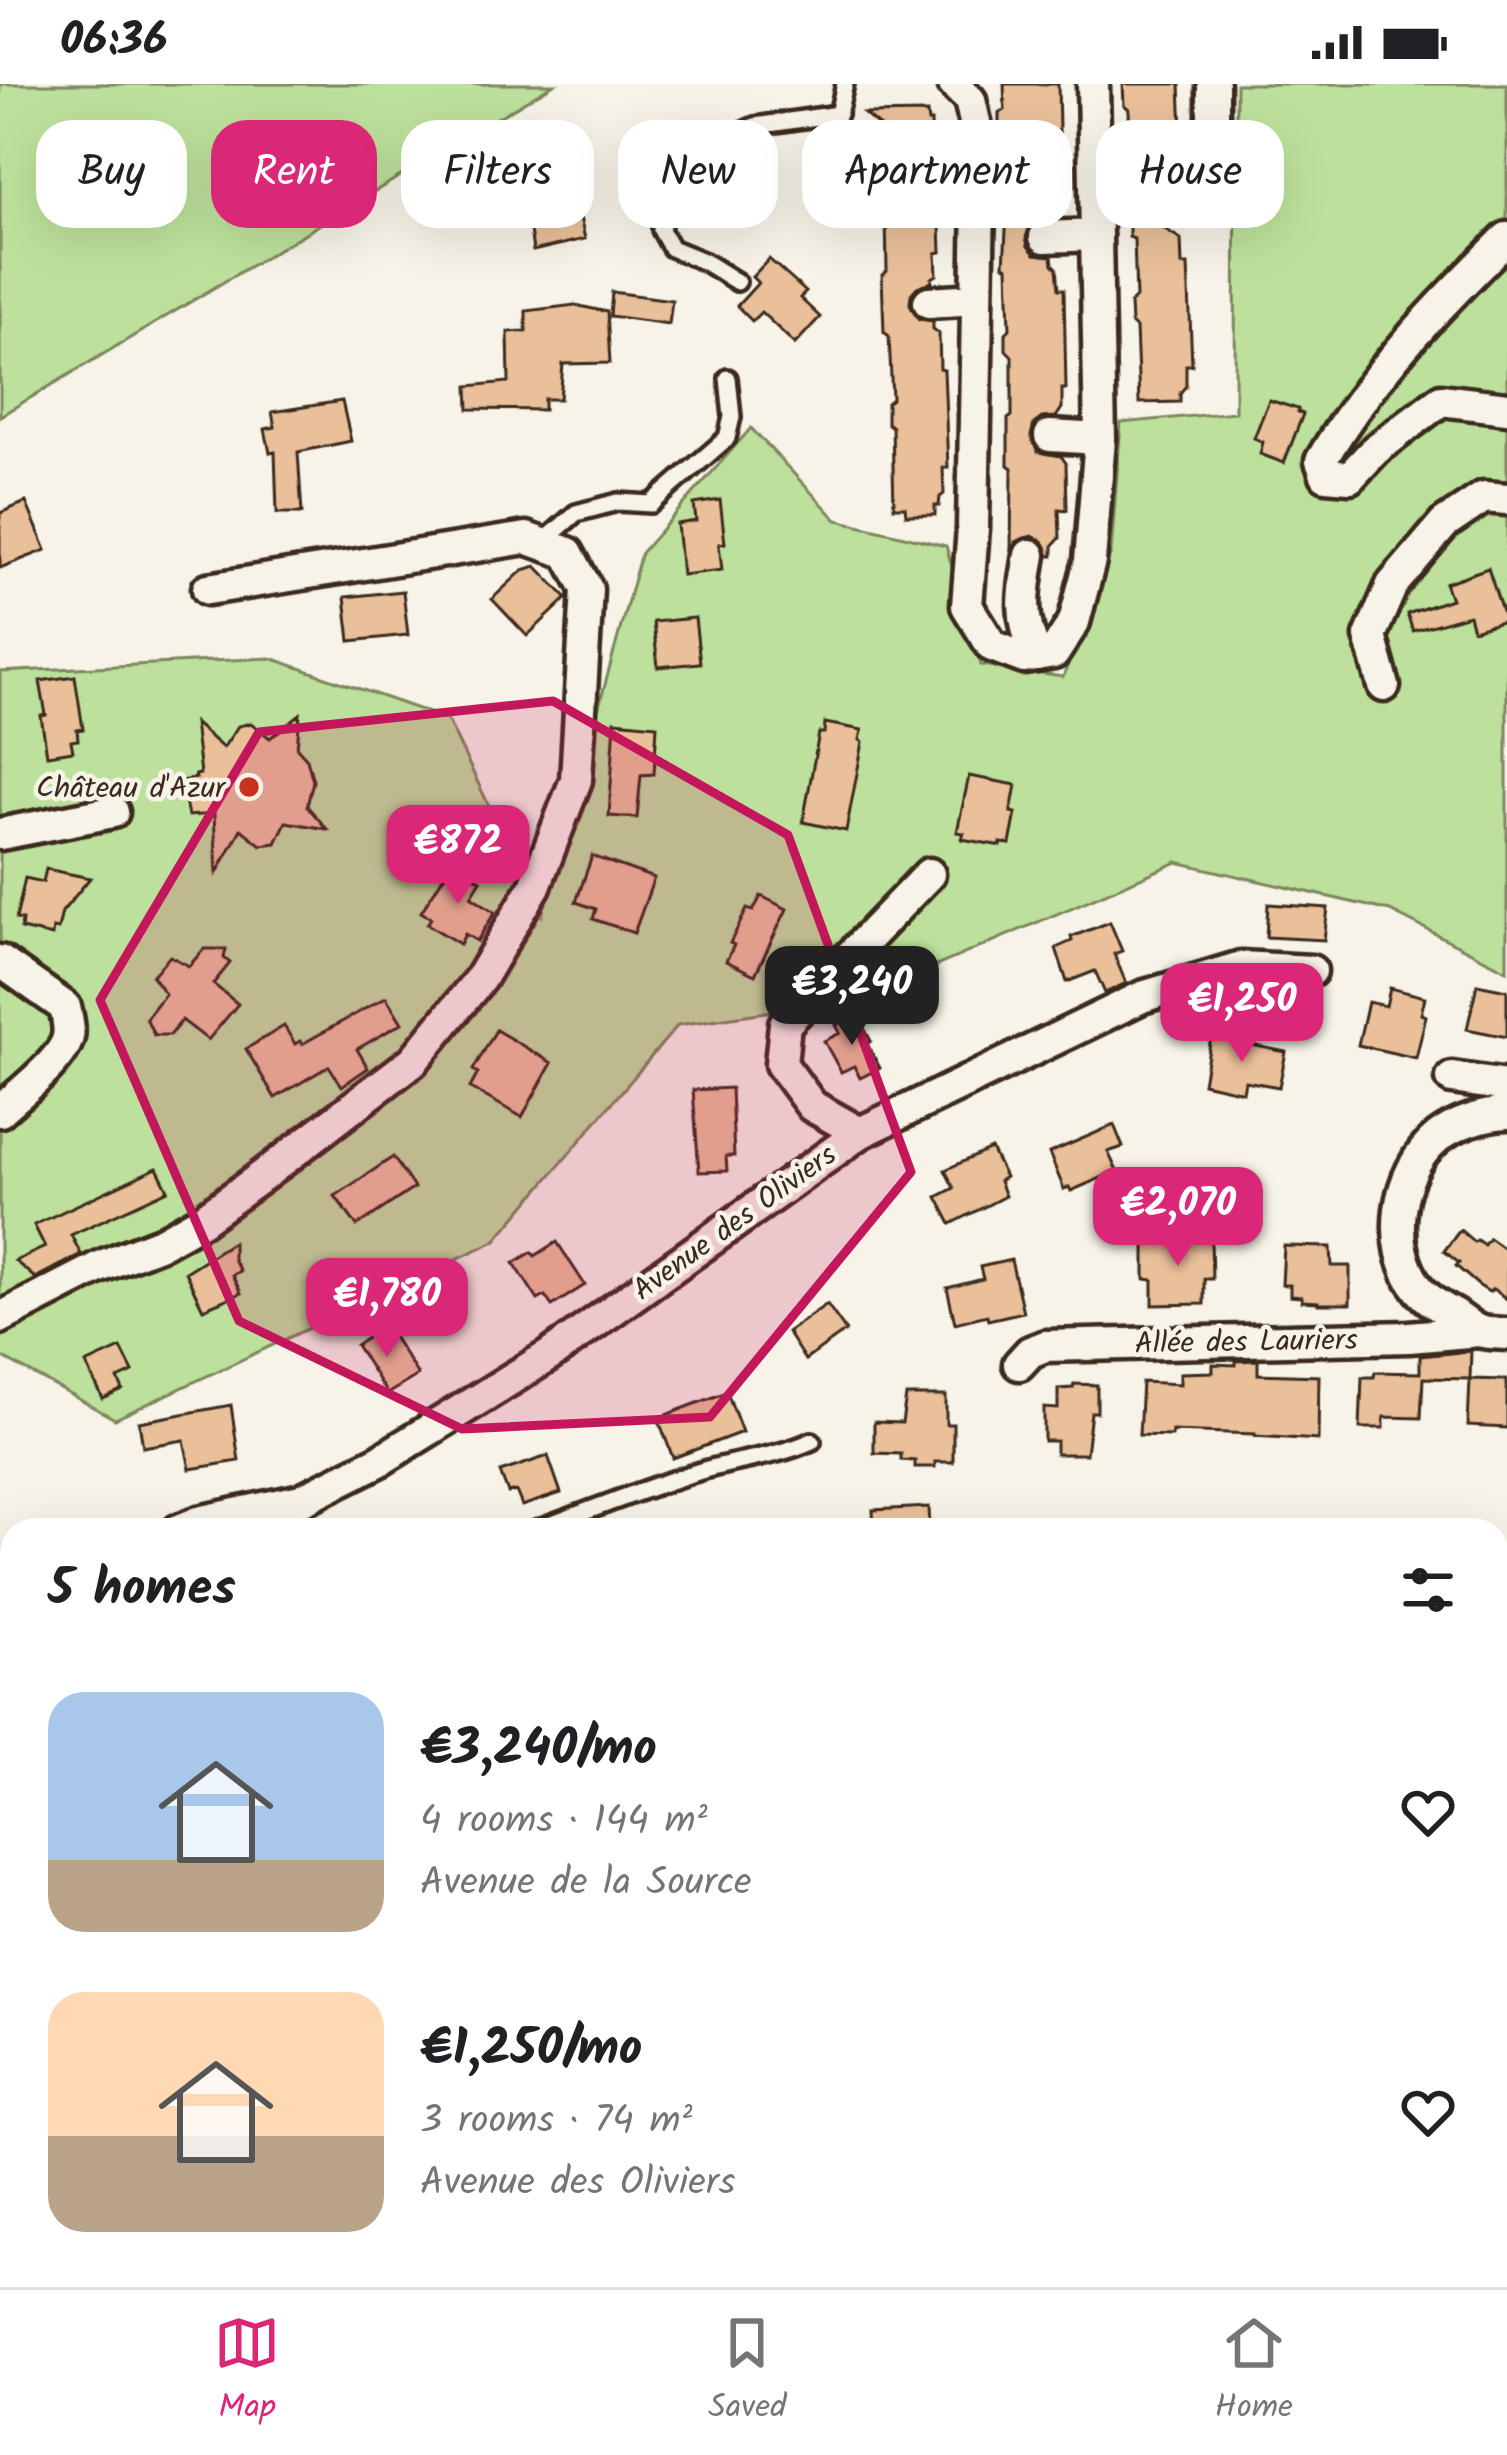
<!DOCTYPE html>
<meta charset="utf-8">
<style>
body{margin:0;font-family:Kalam,sans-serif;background:#f6f6f6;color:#202124;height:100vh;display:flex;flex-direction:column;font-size:45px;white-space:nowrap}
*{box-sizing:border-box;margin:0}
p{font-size:39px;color:#757577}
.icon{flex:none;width:66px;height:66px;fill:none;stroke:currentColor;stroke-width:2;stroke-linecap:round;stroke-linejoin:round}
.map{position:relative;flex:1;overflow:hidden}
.side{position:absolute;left:0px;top:1434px;width:1509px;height:771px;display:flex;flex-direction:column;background:#fff;border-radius:36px 36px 0 0;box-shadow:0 12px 48px #0002}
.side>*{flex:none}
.hud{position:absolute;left:36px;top:36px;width:1437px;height:108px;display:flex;gap:24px}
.price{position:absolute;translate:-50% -102px;padding:0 27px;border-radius:24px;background:#db2777;color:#fff;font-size:39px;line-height:78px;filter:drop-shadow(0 3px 6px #0008)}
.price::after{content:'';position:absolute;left:50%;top:72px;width:36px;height:27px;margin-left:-18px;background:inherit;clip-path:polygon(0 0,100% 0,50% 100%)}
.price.active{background:#222;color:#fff}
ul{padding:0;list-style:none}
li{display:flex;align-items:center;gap:36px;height:300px;padding:0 48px}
li span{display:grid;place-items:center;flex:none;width:336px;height:240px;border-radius:36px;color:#555}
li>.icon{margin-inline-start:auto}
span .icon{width:144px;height:144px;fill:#fffc;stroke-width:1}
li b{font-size:51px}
h2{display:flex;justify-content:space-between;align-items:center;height:144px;padding:0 48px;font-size:51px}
.pill{padding:0 42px;border-radius:36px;background:#fff;box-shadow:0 12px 48px #0002;font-size:42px;line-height:108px}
.pill.active{background:#db2777;color:#fff}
.status{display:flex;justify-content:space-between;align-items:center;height:84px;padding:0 60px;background:#fff;direction:ltr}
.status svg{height:33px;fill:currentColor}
.tab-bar{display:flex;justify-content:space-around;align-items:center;height:168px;border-top:3px solid #e0e0e0;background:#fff;font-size:33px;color:#757577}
.tab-bar a{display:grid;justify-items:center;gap:6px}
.tab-bar .active{color:#db2777}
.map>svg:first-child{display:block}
</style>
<div class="status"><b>06:36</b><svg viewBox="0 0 49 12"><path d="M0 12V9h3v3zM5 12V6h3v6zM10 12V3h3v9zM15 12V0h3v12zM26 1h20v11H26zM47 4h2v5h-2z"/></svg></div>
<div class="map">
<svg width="1507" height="2203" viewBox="0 0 1507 2203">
<rect width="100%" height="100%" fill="#f7f3e8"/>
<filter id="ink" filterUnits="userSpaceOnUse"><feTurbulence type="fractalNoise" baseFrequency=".00833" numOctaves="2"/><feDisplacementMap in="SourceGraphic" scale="24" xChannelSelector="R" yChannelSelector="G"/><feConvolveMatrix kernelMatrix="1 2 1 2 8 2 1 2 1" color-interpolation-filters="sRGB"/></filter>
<g filter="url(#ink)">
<!-- green -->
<g fill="#bde19c" stroke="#7c865d" stroke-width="3">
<path d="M 0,0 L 554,0 L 0,332 Z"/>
<path d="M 1236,0 L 1507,0 L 1507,886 L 1390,827 L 1177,778 L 862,914 L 678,941 L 495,1157 L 115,1335 L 0,1272 L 0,588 L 271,574 L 447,635 L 542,831 L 641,469 L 751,344 L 837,436 L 946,462 L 981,581 L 1063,593 L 1111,469 L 1121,339 L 1235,328 Z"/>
<path d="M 0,1954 L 12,1954 L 12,2193 L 433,2193 L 433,2203 L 0,2203 Z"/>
</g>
<!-- building -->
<g fill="#eac09a" stroke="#3b2a1e" stroke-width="3">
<path d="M 1004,0 L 1058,0 L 1060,89 L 1055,89 L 1056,121 L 1051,126 L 1051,133 L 1034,137 L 1026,153 L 1028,162 L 1035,170 L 1052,172 L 1053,180 L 1057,184 L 1059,205 L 1064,205 L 1066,305 L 1062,305 L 1062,324 L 1056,333 L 1042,334 L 1034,340 L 1031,352 L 1038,368 L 1061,372 L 1066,379 L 1067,426 L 1059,425 L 1060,454 L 1053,462 L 1053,472 L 1049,472 L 1043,457 L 1032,452 L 1016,458 L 1011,467 L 1012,384 L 1008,381 L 1008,335 L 1012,332 L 1012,272 L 1006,266 L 1006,249 L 1010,245 L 1008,183 L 1004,181 L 1007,129 L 1005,50 L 999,45 L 999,29 L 1005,26 Z"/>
<path d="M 1123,0 L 1180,0 L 1183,73 L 1178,73 L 1179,97 L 1174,106 L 1159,109 L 1151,118 L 1129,118 L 1131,99 L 1129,25 L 1124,21 Z"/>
<path d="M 927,29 L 928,38 L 931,38 L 933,89 L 938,90 L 941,168 L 936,169 L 937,191 L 932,194 L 932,198 L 917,203 L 911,210 L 910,220 L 919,235 L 933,237 L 933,245 L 939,249 L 940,285 L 944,286 L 948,384 L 943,384 L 944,410 L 940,413 L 939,422 L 935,422 L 935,431 L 906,431 L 905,423 L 894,423 L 892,343 L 887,339 L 887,319 L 892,315 L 889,252 L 884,248 L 882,191 L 887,187 L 886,130 L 882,126 L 881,107 L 885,105 L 882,45 L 864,30 Z"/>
<path d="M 574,107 L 585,155 L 533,167 L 526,117 Z"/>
<path d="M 1129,123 L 1181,155 L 1182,181 L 1188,181 L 1192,281 L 1186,281 L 1186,302 L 1180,309 L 1180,318 L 1139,319 L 1136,244 L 1131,240 L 1130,220 L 1136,214 L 1134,155 L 1129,153 Z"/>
<path d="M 769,175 L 806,208 L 800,214 L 820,233 L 795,260 L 761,228 L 752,237 L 737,222 L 758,199 L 752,193 Z"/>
<path d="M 612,208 L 672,216 L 669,240 L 610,232 Z"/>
<path d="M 575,221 L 607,228 L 610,279 L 563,280 L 560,315 L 544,315 L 544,326 L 469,325 L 468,302 L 509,298 L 508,248 L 526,247 L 526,227 Z"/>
<path d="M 1269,316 L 1298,325 L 1298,328 L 1303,330 L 1284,379 L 1260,370 L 1263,358 L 1254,354 Z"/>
<path d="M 342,317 L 351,357 L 298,368 L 302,429 L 277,429 L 275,368 L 270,369 L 265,345 L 275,343 L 272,328 Z"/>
<path d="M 720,416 L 725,459 L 719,460 L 722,486 L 682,491 L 677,440 L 696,437 L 694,420 Z"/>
<path d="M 26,418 L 46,466 L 0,484 L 0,429 Z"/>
<path d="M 536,482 L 567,514 L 527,552 L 492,515 L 523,486 Z"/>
<path d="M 1488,484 L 1505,537 L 1473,546 L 1469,531 L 1413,547 L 1407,530 L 1451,515 L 1445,499 Z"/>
<path d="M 403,507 L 408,551 L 350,557 L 345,513 Z"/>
<path d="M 695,534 L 700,579 L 658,583 L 653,538 Z"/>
<path d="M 75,592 L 83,645 L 77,646 L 78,656 L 71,657 L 73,667 L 47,671 L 41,632 L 46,631 L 40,597 Z"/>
<path d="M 300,630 L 297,664 L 307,675 L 313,697 L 307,722 L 327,745 L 286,738 L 276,759 L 261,761 L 241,745 L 217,789 L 214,730 L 188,732 L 181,697 L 196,694 L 195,691 L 200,690 L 194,639 L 223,664 L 238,642 L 251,639 L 270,654 Z"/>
<path d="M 615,637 L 657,641 L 654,690 L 641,691 L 637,734 L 609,732 Z"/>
<path d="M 825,639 L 862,646 L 860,656 L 863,658 L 846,747 L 803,738 L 819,649 L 824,649 Z"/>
<path d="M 969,692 L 1016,701 L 1011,728 L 1016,729 L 1010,760 L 1001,759 L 1001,762 L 962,755 L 964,749 L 957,748 Z"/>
<path d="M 592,772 L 654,794 L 634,849 L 593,835 L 596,825 L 576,818 Z"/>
<path d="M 452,779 L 481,796 L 471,812 L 495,828 L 477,857 L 465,850 L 460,860 L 427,840 L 431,834 L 421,828 Z"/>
<path d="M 46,785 L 90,794 L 62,828 L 58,845 L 53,844 L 52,852 L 21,845 L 22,836 L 16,835 L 25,794 L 43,798 Z"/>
<path d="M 761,812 L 787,825 L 755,891 L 726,877 L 734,861 L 730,859 L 747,825 L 753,827 Z"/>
<path d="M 1268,820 L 1328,824 L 1324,856 L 1266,853 Z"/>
<path d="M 1110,838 L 1122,867 L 1114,870 L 1126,899 L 1105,909 L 1095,887 L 1067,898 L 1056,864 L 1072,857 L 1071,853 Z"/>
<path d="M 204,865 L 226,865 L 224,874 L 230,879 L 213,900 L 238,920 L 208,956 L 182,936 L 170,951 L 154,951 L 146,934 L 165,910 L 152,892 L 170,872 L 189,882 Z"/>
<path d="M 1477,900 L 1507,906 L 1507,953 L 1467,945 Z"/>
<path d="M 1390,904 L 1425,913 L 1421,930 L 1426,932 L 1416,974 L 1358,961 L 1368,918 L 1386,922 Z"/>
<path d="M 386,913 L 402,939 L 357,965 L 368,984 L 342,1002 L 329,982 L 275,1014 L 246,965 L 284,942 L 295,960 L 300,957 L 302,960 Z"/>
<path d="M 857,931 L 871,957 L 867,960 L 880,984 L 860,994 L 854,982 L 841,988 L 824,957 L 840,949 L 836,941 Z"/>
<path d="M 496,946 L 552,979 L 522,1033 L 470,1004 L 478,989 L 473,986 Z"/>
<path d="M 1211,953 L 1286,968 L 1279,1003 L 1245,997 L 1243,1008 L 1203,999 Z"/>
<path d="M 731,1004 L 734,1072 L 726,1072 L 727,1087 L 699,1088 L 693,1006 Z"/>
<path d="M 1114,1041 L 1123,1063 L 1108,1068 L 1117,1087 L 1071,1107 L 1069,1103 L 1064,1105 L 1049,1069 Z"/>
<path d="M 991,1065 L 1005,1093 L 999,1097 L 1005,1112 L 951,1140 L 937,1113 L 954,1104 L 945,1086 Z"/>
<path d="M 393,1073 L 414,1104 L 357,1142 L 335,1112 Z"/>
<path d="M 157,1084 L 168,1106 L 71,1151 L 81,1170 L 35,1194 L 15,1177 L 45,1163 L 34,1141 Z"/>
<path d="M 1460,1146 L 1474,1158 L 1477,1156 L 1484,1161 L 1489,1154 L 1507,1167 L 1507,1215 L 1493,1205 L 1489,1208 L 1478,1201 L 1456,1182 L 1459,1179 L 1444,1167 Z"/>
<path d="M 1145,1154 L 1211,1154 L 1212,1195 L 1204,1195 L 1204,1220 L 1153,1221 L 1153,1196 L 1145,1195 Z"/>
<path d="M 233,1158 L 233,1175 L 240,1187 L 232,1191 L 241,1209 L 203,1225 L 185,1188 Z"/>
<path d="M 557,1158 L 585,1201 L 552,1222 L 545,1212 L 538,1216 L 514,1179 L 532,1168 L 535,1172 Z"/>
<path d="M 1284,1162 L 1331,1163 L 1332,1182 L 1350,1182 L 1350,1220 L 1318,1220 L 1318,1218 L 1302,1217 L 1302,1213 L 1290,1212 L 1290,1201 L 1282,1201 Z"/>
<path d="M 1011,1176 L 1023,1228 L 988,1236 L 987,1231 L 955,1239 L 947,1204 L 983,1195 L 980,1183 Z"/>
<path d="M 827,1220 L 846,1247 L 805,1276 L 787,1248 Z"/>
<path d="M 386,1242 L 418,1291 L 387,1310 L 356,1261 Z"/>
<path d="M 121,1264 L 133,1288 L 118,1295 L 123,1306 L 103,1315 L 86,1280 Z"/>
<path d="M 1471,1267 L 1470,1295 L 1507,1296 L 1507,1344 L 1468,1342 L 1470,1295 L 1423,1294 L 1421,1334 L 1384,1333 L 1384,1344 L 1360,1344 L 1362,1293 L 1374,1293 L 1375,1288 L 1420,1289 L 1420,1272 Z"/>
<path d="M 1258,1276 L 1258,1290 L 1319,1292 L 1318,1356 L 1255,1352 L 1255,1350 L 1172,1347 L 1171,1352 L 1139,1351 L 1142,1298 L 1180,1300 L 1180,1289 L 1213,1288 L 1213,1280 L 1236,1281 L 1236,1277 Z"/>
<path d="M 1074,1300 L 1097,1301 L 1097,1328 L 1091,1328 L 1086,1370 L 1056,1370 L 1056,1357 L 1044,1357 L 1044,1324 L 1058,1325 L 1058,1305 L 1073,1304 Z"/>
<path d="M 727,1308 L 742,1348 L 673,1374 L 658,1334 Z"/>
<path d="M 906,1312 L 946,1312 L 946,1340 L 953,1340 L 953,1378 L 935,1378 L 935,1383 L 915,1383 L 915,1377 L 901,1376 L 901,1370 L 874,1369 L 874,1338 L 902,1339 Z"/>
<path d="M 231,1321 L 239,1377 L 190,1385 L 184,1356 L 143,1363 L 139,1338 Z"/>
<path d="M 548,1372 L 561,1409 L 522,1422 L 516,1407 L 508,1409 L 500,1388 Z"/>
<path d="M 929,1423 L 930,1446 L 874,1446 L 873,1426 Z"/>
</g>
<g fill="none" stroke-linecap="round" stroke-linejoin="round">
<defs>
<g id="service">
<path d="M 737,198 L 705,178 L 671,164 L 661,146 L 668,113 L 686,86 L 721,56 L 755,42 L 838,30 L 845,0"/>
<path d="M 542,459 L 576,429 L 618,418 L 651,420 L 727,354 L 732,333 L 728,294"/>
<path d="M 536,1446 C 592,1426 647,1403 704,1386 C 740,1376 779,1372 812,1357"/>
</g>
<g id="minor">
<path d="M 954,0 L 970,16 L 980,60 L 973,444 L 967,522 L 992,562 L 1024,574 L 1054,569 L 1074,538 L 1090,477 L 1100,355 L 1093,0"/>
<path d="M 1169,126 L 1205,123 L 1213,95 L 1213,0"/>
<path d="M 1045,153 L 1096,151"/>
<path d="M 1507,154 C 1438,222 1369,293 1321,377 L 1326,391 L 1350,393 L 1375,366 L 1441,316 L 1507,324"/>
<path d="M 929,218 L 977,215"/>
<path d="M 1050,352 L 1100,355"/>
<path d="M 1030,471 C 1023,511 1019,534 1037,572"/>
<path d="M 1384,602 L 1370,552 L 1392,501 L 1444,440 L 1484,413 L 1507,415"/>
<path d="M 0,750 L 113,728"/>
<path d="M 0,877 L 65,923 C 67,933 70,943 68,953 C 63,977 18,1010 0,1027"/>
<path d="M 1452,994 L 1507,1002"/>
<path d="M 1507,1029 C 1484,1030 1456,1039 1438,1053 C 1396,1087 1385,1162 1419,1205 C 1429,1217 1442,1224 1456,1232 C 1463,1237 1471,1244 1479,1247 C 1487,1250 1499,1249 1507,1250"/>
<path d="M 860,1049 L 812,1022 L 781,980 L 785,940 L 929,790"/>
<path d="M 0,1234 L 99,1183 L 163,1158 L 202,1136 L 265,1090 L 413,977 L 480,895 L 535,802 L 576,696 L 587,505 L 568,469 L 526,454 L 208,505"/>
<path d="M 1019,1280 L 1030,1268 L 1045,1262 L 1409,1253 L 1479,1247"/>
<path d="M 179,1446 L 199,1438 L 301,1416 L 379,1377 L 550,1271 L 860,1049 L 1142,913 L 1241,883 L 1311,887"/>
<path d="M 1497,1570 L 1507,1565"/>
<path d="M 0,1627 L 12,1634"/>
<path d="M 1497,1934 L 1507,1935"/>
<path d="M 1497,2133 L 1507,2134"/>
</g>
<g id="tertiary">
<path d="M 0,1750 L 12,1757"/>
<path d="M 1026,2203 L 1037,2193"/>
</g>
</defs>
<!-- service casing -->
<use href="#service" stroke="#3b2a1e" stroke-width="24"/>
<!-- minor casing -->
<use href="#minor" stroke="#3b2a1e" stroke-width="39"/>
<!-- tertiary casing -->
<use href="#tertiary" stroke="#3b2a1e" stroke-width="45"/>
<!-- service -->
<use href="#service" stroke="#f7f3e8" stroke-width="15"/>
<!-- minor -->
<use href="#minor" stroke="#f7f3e8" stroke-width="30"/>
<!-- tertiary -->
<use href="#tertiary" stroke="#f7f3e8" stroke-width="36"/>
</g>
</g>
<!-- marked area -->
<path fill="#c2185b" fill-opacity="0.2" stroke="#c2185b" stroke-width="9" stroke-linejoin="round" d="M 553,617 L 788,751 L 911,1088 L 710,1333 L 462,1345 L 239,1237 L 100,916 L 259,648 Z"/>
<!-- markers -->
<circle fill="#c8321e" stroke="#f7f3e8" stroke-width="4.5" cx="249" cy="703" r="12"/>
<g text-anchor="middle" stroke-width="9" stroke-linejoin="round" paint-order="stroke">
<!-- poi labels -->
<g font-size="30" fill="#3b2a1e" stroke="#f7f3e8" text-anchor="end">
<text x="225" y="713">Château d'Azur</text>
</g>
<!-- street labels -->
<g font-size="30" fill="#3b2a1e" stroke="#f7f3e8">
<text transform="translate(734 1138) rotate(-36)" y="10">Avenue des Oliviers</text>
<text transform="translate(1246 1257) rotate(-1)" y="10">Allée des Lauriers</text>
</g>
</g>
</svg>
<b class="price" style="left:458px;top:823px">€872</b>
<b class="price active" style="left:852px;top:964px">€3,240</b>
<b class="price" style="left:1242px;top:981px">€1,250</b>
<b class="price" style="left:1178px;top:1185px">€2,070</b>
<b class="price" style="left:387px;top:1276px">€1,780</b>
<div class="hud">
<a class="pill">Buy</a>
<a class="pill active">Rent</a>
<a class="pill">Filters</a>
<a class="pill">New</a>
<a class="pill">Apartment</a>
<a class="pill">House</a>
</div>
<section class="side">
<h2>5 homes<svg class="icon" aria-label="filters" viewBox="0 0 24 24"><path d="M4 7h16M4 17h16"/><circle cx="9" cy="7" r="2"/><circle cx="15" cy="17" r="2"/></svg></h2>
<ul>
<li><span style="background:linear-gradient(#a9c7e8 70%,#b9a48a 0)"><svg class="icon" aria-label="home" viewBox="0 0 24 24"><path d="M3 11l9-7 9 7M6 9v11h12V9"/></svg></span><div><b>€3,240/mo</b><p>4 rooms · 144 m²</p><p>Avenue de la Source</p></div><svg class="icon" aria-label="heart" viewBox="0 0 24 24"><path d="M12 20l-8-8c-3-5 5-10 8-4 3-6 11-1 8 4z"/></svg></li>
<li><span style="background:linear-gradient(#ffd9b3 60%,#b9a48a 0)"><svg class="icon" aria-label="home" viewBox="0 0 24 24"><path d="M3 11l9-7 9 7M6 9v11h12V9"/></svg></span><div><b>€1,250/mo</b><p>3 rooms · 74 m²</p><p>Avenue des Oliviers</p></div><svg class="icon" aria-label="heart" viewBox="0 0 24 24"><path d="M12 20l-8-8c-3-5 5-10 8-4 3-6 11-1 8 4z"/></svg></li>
</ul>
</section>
</div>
<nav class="tab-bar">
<a class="active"><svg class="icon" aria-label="map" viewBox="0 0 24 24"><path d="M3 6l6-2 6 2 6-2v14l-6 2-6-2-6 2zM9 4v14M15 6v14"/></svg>Map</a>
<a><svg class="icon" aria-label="saved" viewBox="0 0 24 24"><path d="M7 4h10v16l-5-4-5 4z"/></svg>Saved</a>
<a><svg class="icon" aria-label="home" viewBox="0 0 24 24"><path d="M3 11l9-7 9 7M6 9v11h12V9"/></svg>Home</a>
</nav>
